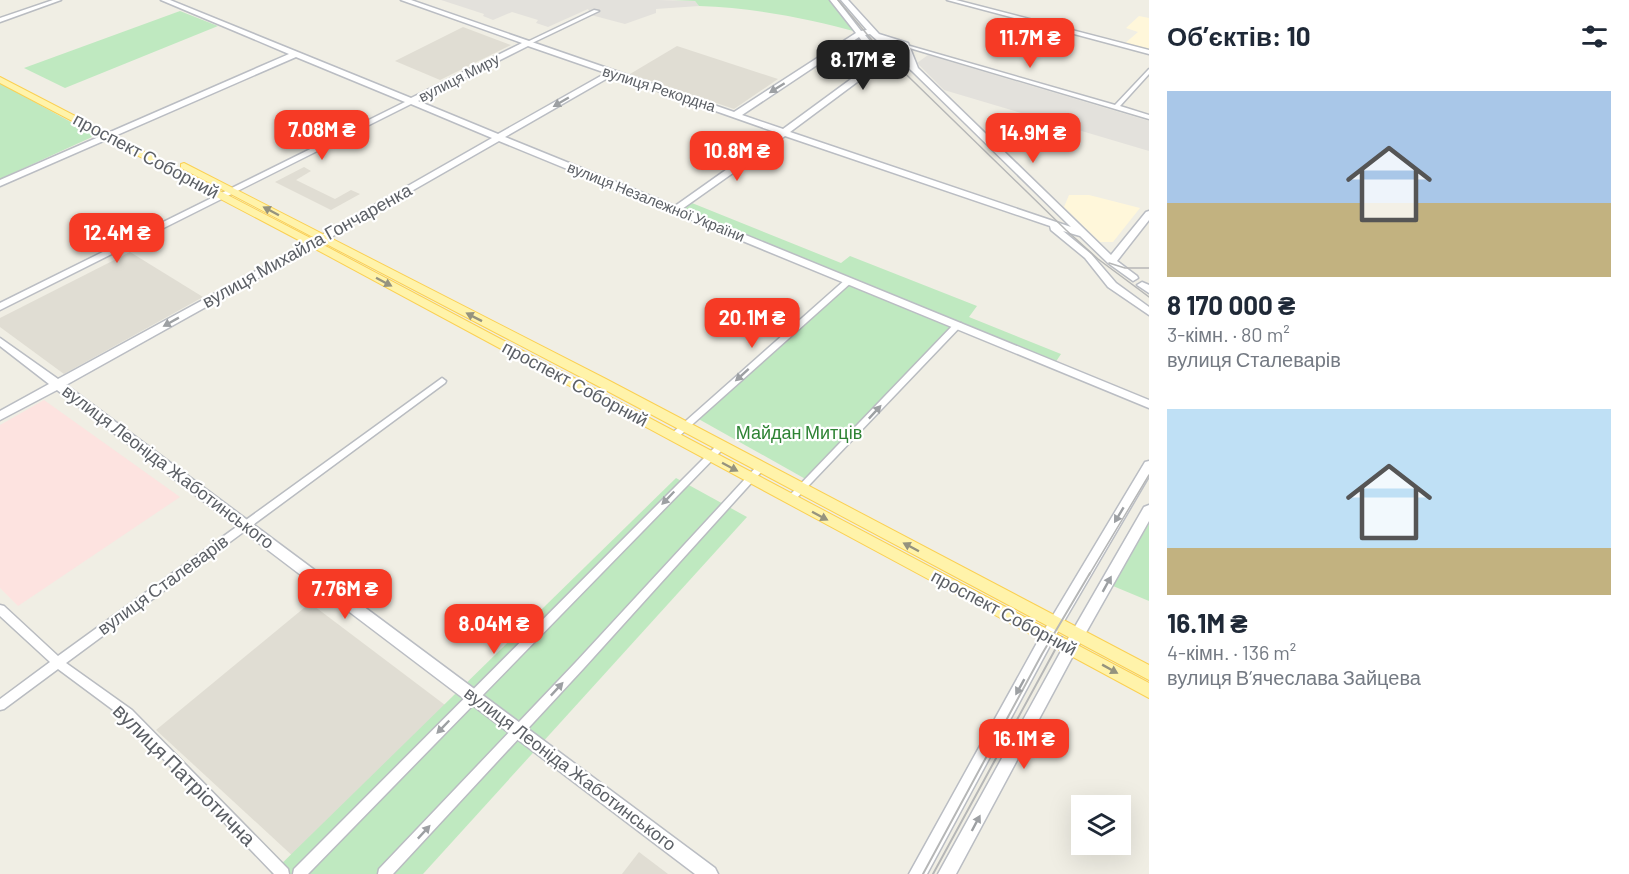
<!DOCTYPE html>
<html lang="uk">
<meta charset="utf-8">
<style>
body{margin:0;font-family:Barlow,sans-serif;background:#f6f6f7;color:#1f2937;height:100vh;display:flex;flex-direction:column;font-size:22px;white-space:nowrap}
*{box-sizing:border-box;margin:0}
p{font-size:20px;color:#747a83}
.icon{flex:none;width:33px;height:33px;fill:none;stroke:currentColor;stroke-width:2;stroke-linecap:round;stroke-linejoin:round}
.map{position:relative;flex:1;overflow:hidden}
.side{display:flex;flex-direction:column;background:#fff;width:480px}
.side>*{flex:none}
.buttons{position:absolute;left:1071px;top:795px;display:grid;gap:12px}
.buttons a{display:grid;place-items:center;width:60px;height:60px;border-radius:0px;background:#fff;box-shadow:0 6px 24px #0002;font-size:30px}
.price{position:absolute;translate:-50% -51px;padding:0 14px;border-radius:12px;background:#f63a25;color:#fff;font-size:20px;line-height:39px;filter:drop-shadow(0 2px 3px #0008)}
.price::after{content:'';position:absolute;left:50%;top:36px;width:18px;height:14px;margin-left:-9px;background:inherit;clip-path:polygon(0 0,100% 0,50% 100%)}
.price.active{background:#222;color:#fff}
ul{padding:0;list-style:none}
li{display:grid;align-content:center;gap:12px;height:318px;padding:0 18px}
li span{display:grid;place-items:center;height:186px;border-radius:0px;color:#555}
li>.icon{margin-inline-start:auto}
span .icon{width:108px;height:108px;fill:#fffc;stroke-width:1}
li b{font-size:26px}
h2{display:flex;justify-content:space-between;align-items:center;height:72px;padding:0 18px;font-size:26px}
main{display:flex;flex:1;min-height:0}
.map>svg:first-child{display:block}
</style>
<main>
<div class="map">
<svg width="1149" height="874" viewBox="0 0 1149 874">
<rect width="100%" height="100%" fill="#f0eee4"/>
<!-- commercial -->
<g fill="#fff7da">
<path d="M 1139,16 L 1149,18 L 1149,51 L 1124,44 L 1138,32 L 1126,28 Z"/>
<path d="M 1069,195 L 1089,195 L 1140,208 L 1113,242 L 1100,242 L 1064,207 Z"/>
</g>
<!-- industrial -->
<g fill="#e3e1dc">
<path d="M 441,0 L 659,0 L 695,1 L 699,6 L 656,9 L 656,13 L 625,24 L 591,15 L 588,9 L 548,27 L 536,23 L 538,20 L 512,12 L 493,20 L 483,16 L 484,14 Z"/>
<path d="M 928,55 L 1149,121 L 1149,151 L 944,90 L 917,63 Z"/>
</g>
<!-- education -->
<g fill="#e0ddd3">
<path d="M 463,27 L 511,45 L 440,80 L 395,61 Z"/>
<path d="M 677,46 L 778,79 L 734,109 L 630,74 Z"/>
<path d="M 304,167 L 311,171 L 296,180 L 335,199 L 351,190 L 360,194 L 331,210 L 275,182 Z"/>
<path d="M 130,252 L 203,297 L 64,374 L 0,327 L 0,318 Z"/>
<path d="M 310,603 L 449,708 L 297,860 L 156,730 Z"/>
<path d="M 639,852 L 668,874 L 622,874 Z"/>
</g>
<!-- medical -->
<path fill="#fde3e0" d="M 44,400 L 180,497 L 18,606 L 0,588 L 0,425 Z"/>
<!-- green -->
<g fill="#bfe9c0">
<path d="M 673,0 L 833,0 L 861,33 C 807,18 755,8 699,6 L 695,1 Z"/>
<path d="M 180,11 L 218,26 L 65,88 L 24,68 Z"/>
<path d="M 0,83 L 89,132 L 92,137 L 0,179 Z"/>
<path d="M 692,203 L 841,263 L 850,256 L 977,306 L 969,317 L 1061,354 L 1055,363 L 682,210 Z"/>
<path d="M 849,281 L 958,325 L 809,481 L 695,417 Z"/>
<path d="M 676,478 L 747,517 L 423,874 L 271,874 Z"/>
<path d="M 1149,523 L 1149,601 L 1113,586 Z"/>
</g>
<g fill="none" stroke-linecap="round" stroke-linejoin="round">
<defs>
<g id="street">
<path d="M 53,0 L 61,0 L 0,22 L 0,18 Z"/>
<path d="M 947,0 L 956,0 L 1149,50 L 1149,54 Z"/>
<path d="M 594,10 L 599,11 L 530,44 L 525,43 Z"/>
<path d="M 903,44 L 1115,105 L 1149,69 L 1149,74 L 1120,106 L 1149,115 L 1149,119 L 903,46 Z"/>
<path d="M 846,279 L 849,279 L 853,281 L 676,439 L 670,439 L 668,437 L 670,435 Z"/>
<path d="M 955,323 L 961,323 L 962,325 L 793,502 L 787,502 L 785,500 L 787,498 Z"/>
<path d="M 442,378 L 446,381 L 445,383 L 66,663 L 132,710 L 288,869 L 289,874 L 274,874 L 124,718 L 58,669 L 4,709 L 0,710 L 0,699 L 50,662 L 0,616 L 0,605 L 4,606 L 58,656 Z"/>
<path d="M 721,443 L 726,446 L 724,448 L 308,874 L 293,874 L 294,869 L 718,444 Z"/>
<path d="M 760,465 L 765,468 L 763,470 L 584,668 L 393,874 L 378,874 L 379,869 L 576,662 L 757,466 Z"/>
</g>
<g id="secondary">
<path d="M 161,0 L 170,0 L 411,98 L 522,43 L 401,0 L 411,0 L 734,112 L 856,33 L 830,0 L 837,0 L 861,31 L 867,30 L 841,0 L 848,0 L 879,34 L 908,43 L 918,68 L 1111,255 L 1146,212 L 1149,211 L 1149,220 L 1117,261 L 1137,276 L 1138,278 L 1133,281 L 1108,263 L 1080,236 L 1063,231 L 1091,254 L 1116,283 L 1149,307 L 1149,315 L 1108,287 L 1085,258 L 1051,230 L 1050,226 L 785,136 L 682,209 L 1149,400 L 1149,408 L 499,141 L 326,240 L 66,385 L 715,868 L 718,874 L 695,874 L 57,390 L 0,420 L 0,411 L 49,384 L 0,346 L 0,338 L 58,379 L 320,236 L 492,138 L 411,104 L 0,310 L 0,303 L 405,102 L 296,57 L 0,186 L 0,180 L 289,54 ZM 870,34 L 912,71 L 1071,227 L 790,132 L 884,62 L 884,58 L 865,35 ZM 859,37 L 877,60 L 783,129 L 742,115 ZM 887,42 L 902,46 L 907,58 ZM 528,46 L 606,73 L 498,134 L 418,101 ZM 613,75 L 778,133 L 675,206 L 505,137 Z"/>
<path d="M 1142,282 L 1149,285 L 1149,293 L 1137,285 Z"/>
<path d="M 1149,461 L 1149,476 L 1053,640 L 927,874 L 909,874 L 1043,632 L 1145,462 Z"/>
<path d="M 1149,505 L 1149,521 L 1075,652 L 956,874 L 938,874 L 1065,644 L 1144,507 Z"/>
</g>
<g id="primary">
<path d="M 0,77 L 316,241 L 1149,683 L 1149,698 L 308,245 L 0,83 Z"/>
<path d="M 184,163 L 606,379 L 1149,665 L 1149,680 L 596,385 L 181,168 L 181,164 Z"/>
</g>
</defs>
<!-- street casing -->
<use href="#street" stroke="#b9bcc1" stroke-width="3"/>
<!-- secondary casing -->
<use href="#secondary" stroke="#babdc3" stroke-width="3"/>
<!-- primary casing -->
<use href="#primary" stroke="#fbd052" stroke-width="2"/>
<!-- street -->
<use href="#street" fill="#fff" fill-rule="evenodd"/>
<!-- secondary -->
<use href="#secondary" fill="#fff" fill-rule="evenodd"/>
<!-- primary -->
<use href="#primary" fill="#fff3aa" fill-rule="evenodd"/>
<!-- tram-far1 -->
<g stroke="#b6b7b7" stroke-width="1.5">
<path d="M 838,0 L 877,46 L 1066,230 L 1098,259 L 1149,297"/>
<path d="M 1109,263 L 1125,268 L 1149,268"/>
<path d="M 1089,575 L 1149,475"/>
</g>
<!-- tram -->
<g stroke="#b6b7b7" stroke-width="2">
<path d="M 923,874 L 1042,654 L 1090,573"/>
<path d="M 933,874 L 1062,637"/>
</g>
</g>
<!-- one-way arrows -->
<defs><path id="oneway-solid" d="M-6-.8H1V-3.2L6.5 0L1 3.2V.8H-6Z" transform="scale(1.5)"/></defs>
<g fill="#9da0a3">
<use href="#oneway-solid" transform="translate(777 88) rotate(148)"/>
<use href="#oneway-solid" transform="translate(561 102) rotate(150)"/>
<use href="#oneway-solid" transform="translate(171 322) rotate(151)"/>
<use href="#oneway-solid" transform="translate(742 375) rotate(138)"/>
<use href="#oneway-solid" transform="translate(875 412) rotate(-47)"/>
<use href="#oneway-solid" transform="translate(668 498) rotate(134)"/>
<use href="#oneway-solid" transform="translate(1119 515) rotate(121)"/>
<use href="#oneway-solid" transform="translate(1107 584) rotate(-61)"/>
<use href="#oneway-solid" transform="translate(1020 687) rotate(119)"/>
<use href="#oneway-solid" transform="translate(557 689) rotate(-47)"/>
<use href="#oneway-solid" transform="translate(443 727) rotate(134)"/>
<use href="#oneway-solid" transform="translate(976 823) rotate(-62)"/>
<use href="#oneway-solid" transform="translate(424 832) rotate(-47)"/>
</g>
<g fill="#95937e">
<use href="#oneway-solid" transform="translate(271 211) rotate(-152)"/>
<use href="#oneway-solid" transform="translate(384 282) rotate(28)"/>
<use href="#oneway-solid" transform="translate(474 317) rotate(-153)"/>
<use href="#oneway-solid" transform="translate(730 467) rotate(28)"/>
<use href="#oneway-solid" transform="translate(820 516) rotate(28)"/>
<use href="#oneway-solid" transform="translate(911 547) rotate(-152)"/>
<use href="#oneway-solid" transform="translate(1110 669) rotate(29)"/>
</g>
<g text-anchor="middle" stroke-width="4.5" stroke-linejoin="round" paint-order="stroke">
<!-- far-street labels -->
<g font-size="15" fill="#5c6066" stroke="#fff">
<text transform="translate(459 78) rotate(-27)" y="5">вулиця Миру</text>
<text transform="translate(659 89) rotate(18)" y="5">вулиця Рекордна</text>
<text transform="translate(656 202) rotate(22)" y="5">вулиця Незалежної України</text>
</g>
<!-- street labels -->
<g font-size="18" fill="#5c6066" stroke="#fff">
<text transform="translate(146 156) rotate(28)" y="6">проспект Соборний</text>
<text transform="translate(307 246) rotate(-29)" y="6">вулиця Михайла Гончаренка</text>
<text transform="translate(575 384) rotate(28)" y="6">проспект Соборний</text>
<text transform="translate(168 467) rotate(37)" y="6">вулиця Леоніда Жаботинського</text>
<text transform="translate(163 585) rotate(-36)" y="6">вулиця Сталеварів</text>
<text transform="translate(1004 613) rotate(28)" y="6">проспект Соборний</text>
<text transform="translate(570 769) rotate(37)" y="6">вулиця Леоніда Жаботинського</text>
</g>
<!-- park labels -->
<g font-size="18" fill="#2e8334" stroke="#fff">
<text x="799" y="439">Майдан Митців</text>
</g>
<!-- near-street labels -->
<g font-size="21" fill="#5c6066" stroke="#fff">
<text transform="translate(184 775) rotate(45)" y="7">вулиця Патріотична</text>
</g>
</g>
</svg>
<div class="buttons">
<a><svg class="icon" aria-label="layers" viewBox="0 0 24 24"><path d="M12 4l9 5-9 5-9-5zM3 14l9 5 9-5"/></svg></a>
</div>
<b class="price" style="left:1030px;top:69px">11.7M ₴</b>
<b class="price active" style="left:863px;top:91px">8.17M ₴</b>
<b class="price" style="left:322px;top:161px">7.08M ₴</b>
<b class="price" style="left:1033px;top:164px">14.9M ₴</b>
<b class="price" style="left:737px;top:182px">10.8M ₴</b>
<b class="price" style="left:117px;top:264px">12.4M ₴</b>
<b class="price" style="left:752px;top:349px">20.1M ₴</b>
<b class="price" style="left:345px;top:620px">7.76M ₴</b>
<b class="price" style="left:494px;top:655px">8.04M ₴</b>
<b class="price" style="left:1024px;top:770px">16.1M ₴</b>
</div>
<section class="side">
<h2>Об’єктів: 10<svg class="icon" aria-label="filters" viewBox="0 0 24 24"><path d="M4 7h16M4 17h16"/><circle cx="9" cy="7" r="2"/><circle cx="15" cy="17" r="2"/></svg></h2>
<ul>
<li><span style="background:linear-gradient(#a9c7e8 60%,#c2b280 0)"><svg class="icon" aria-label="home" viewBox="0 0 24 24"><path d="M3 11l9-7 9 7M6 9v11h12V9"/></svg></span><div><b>8 170 000 ₴</b><p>3-кімн. · 80 m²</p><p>вулиця Сталеварів</p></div></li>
<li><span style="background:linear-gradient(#bfe0f5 75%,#c2b280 0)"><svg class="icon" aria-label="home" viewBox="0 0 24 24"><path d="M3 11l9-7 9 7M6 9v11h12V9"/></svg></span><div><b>16.1M ₴</b><p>4-кімн. · 136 m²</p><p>вулиця Вʼячеслава Зайцева</p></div></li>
</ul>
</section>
</main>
